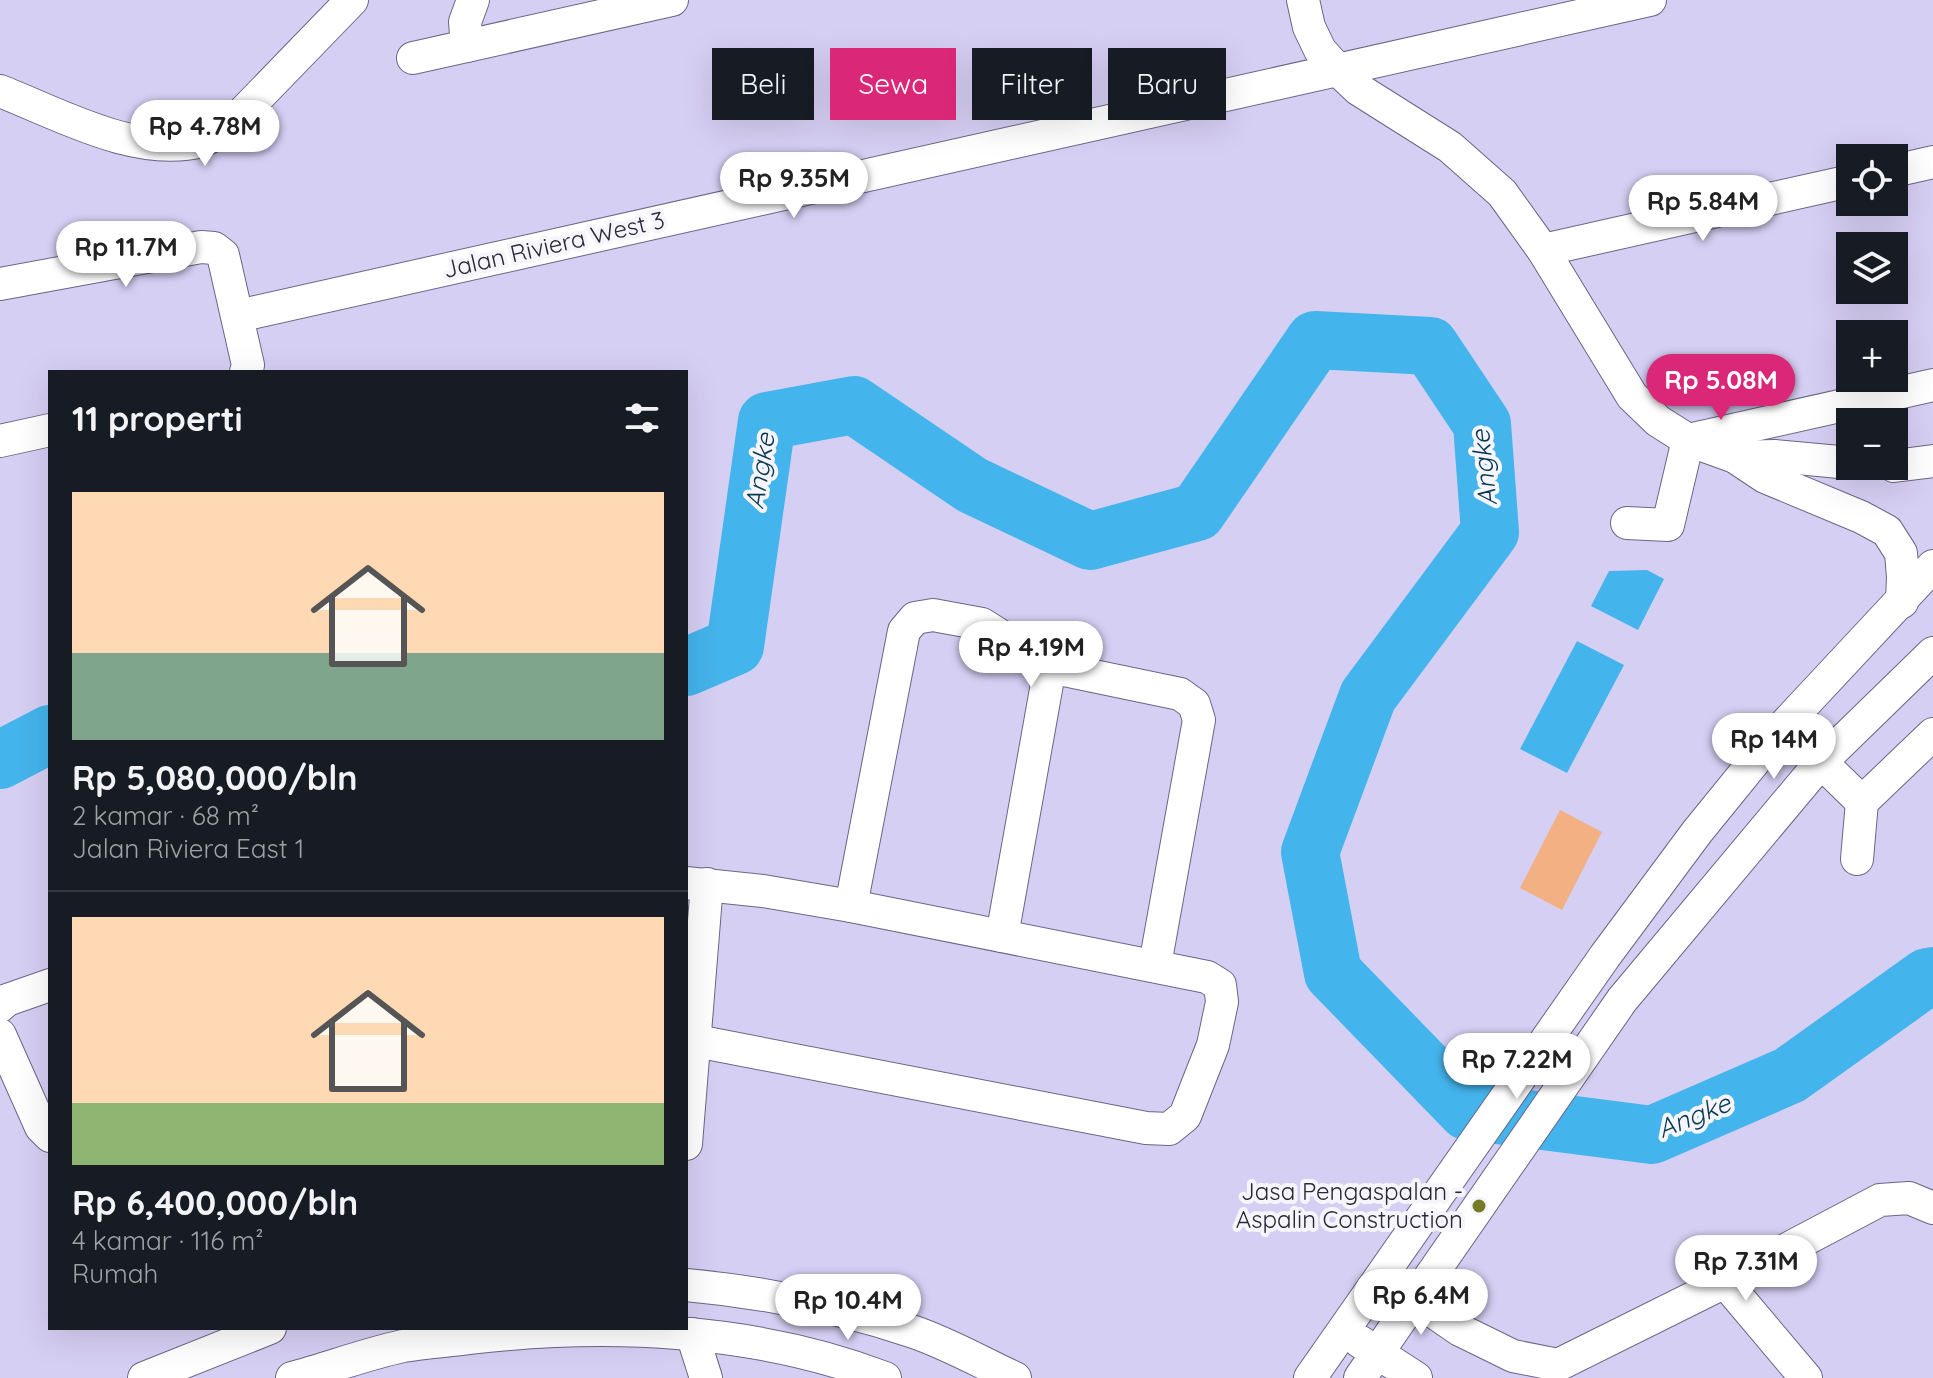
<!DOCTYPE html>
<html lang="id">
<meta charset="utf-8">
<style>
body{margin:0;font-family:Quicksand,sans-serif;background:#242831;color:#f1f3f6;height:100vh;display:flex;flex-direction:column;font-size:30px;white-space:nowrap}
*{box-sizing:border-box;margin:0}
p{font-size:26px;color:#9ea1a6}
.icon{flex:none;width:44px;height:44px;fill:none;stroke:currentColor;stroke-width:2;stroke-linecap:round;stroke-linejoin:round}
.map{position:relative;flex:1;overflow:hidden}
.drawer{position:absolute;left:48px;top:370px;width:640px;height:960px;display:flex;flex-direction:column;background:#171b24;border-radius:0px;box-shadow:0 8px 32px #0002}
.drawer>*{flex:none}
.top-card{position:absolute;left:712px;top:48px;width:760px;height:72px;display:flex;gap:16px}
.tools{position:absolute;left:1836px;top:144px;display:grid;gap:16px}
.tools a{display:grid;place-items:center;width:72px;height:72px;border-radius:0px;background:#171b24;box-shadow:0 8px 32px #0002;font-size:40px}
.price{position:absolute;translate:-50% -68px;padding:0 18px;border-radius:28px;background:#fff;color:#222;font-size:26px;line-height:52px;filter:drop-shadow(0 2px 4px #0008)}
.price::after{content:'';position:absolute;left:50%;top:48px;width:24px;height:18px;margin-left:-12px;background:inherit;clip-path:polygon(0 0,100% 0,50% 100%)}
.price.selected{background:#db2777;color:#fff}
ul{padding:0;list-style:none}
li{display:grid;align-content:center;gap:16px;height:424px;padding:0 24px}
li+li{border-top:2px solid #363941}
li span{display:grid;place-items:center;height:248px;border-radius:0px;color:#555}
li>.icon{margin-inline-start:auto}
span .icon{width:144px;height:144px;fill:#fffc;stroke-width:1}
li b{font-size:34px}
h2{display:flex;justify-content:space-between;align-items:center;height:96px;padding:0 24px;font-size:34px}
.chip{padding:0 28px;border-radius:0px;background:#171b24;box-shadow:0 8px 32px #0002;font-size:28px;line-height:72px}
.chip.selected{background:#db2777;color:#fff}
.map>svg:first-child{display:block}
</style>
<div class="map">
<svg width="1933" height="1378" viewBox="0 0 1933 1378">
<rect width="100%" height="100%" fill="#d6cff4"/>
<!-- green -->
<path fill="#f3b083" d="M 1560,810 L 1602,832 L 1562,910 L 1520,888 Z"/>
<!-- water -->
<g fill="#44b4ec">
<path d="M 1647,570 L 1664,579 L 1638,630 L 1591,606 L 1609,571 Z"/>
<path d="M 1577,641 L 1624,665 L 1567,773 L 1520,749 Z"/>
</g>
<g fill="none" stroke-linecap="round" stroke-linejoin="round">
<!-- river -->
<g stroke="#44b4ec" stroke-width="58">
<path d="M 686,667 L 735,646 L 767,421 L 854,405 L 972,485 L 1090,541 L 1197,512 L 1315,340 L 1430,346 L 1482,424 L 1490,532 L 1368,696 L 1310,852 L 1333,973 L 1467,1111 L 1652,1135 L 1790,1075 L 1927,977 L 1933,976"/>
<path d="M 0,760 L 50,734"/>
</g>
<defs>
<g id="minor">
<path d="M 1303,0 L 1309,27 L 1320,50 L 1338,70 L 1358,89 L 1450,147 L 1502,193 L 1543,250 L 1632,396 L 1658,421 L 1688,440 L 1735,457 L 1765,477 L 1861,517 L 1887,531 L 1901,553 L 1903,577 L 1902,602"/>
<path d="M 467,46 L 465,22 L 473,0"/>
<path d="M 413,58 L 672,0"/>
<path d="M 0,91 C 59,114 137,158 201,141 C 211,138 220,131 229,127 L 352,0"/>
<path d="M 1894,171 L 1933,162"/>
<path d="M 1543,250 L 1850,181"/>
<path d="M 0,284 L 201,247 L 214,248 L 223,255 L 248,365 L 246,372"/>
<path d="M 238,316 L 1650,0"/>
<path d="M 1688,440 L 1933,385"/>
<path d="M 0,441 L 50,430"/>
<path d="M 1735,457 L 1775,456 L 1850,463"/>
<path d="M 1894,466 L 1933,461"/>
<path d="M 1627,523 L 1668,525 L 1688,440"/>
<path d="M 1821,762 L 1862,802 L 1933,734"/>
<path d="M 1857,859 L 1862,802"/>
<path d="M 686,883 L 763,891 L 851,906 L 1207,977 L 1220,985 L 1222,1002 L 1213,1045 L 1185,1116 L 1169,1129 L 1146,1128 L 686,1039"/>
<path d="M 851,906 L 904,631 L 915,618 L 933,615 L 982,624 L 1050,667 L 1180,694 L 1194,704 L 1199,720 L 1155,965"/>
<path d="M 1002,936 L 1050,667"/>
<path d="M 0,1006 L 7,1000 L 50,985"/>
<path d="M 0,1035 L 41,1127 L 50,1136"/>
<path d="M 686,1144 L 707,884"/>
<path d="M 1725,1282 L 1806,1378"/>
<path d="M 686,1285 C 764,1292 839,1307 914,1332 C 949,1344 982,1363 1015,1378"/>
<path d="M 1399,1288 L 1460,1330 L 1513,1356 L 1558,1365 L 1725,1282 L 1880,1200 L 1909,1198 L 1933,1208"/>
<path d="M 692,1334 L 706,1378"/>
<path d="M 1359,1341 L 1416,1378"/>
<path d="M 144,1378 L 270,1328"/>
<path d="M 292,1378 C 329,1368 366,1354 403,1346 C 425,1342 448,1341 470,1338 C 607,1322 755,1328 885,1378"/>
<path d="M 1310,1378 L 1605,956 L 1697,832 L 1779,731 L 1933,566"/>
<path d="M 1360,1378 L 1622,1000 L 1821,762 L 1933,653"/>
</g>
</defs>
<!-- minor casing -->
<use href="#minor" stroke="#6c6586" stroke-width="34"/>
<!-- minor -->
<use href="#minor" stroke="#fff" stroke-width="32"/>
</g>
<!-- markers -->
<circle fill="#757c26" stroke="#f6f5fc" stroke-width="3" cx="1479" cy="1206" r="8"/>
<g text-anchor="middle" stroke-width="8" stroke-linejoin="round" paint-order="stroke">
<!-- street labels -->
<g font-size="24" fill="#2b2836" stroke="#f6f5fc">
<text transform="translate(554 245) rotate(-13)" y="8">Jalan Riviera West 3</text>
</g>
<!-- poi labels -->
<g font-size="24" fill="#2b2836" stroke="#f6f5fc" text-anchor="end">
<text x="1463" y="1200">Jasa Pengaspalan -<tspan x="1463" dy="28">Aspalin Construction</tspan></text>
</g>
<!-- water labels -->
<g font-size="26" font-style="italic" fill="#083950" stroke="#f6f5fc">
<text transform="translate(1484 468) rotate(-96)" y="9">Angke</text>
<text transform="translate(760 471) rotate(-81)" y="9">Angke</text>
<text transform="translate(1694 1116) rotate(-22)" y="9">Angke</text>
</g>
</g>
</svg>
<div class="tools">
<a><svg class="icon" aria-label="locate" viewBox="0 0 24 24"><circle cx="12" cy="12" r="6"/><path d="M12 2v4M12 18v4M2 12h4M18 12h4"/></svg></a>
<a><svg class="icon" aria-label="layers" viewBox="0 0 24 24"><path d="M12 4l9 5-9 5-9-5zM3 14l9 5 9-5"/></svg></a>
<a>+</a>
<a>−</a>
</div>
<b class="price" style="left:205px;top:168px">Rp 4.78M</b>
<b class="price" style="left:794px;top:220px">Rp 9.35M</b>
<b class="price" style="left:1703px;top:243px">Rp 5.84M</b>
<b class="price" style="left:126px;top:289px">Rp 11.7M</b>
<b class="price selected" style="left:1721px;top:422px">Rp 5.08M</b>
<b class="price" style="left:1031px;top:689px">Rp 4.19M</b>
<b class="price" style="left:1774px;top:781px">Rp 14M</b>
<b class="price" style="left:1517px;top:1101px">Rp 7.22M</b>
<b class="price" style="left:1746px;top:1303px">Rp 7.31M</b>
<b class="price" style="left:1421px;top:1337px">Rp 6.4M</b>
<b class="price" style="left:848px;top:1342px">Rp 10.4M</b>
<div class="top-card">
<a class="chip">Beli</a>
<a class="chip selected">Sewa</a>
<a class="chip">Filter</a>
<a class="chip">Baru</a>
</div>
<section class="drawer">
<h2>11 properti<svg class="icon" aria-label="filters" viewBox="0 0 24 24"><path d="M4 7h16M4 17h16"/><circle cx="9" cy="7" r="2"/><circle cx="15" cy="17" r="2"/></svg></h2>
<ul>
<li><span style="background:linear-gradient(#ffd9b3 65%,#7fa58c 0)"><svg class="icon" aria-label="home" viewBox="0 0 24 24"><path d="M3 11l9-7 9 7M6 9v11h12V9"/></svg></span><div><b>Rp 5,080,000/bln</b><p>2 kamar · 68 m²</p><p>Jalan Riviera East 1</p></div></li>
<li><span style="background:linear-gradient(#ffd9b3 75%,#8fb573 0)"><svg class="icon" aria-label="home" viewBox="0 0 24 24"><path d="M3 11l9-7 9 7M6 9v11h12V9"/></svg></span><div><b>Rp 6,400,000/bln</b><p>4 kamar · 116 m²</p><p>Rumah</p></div></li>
</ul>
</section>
</div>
